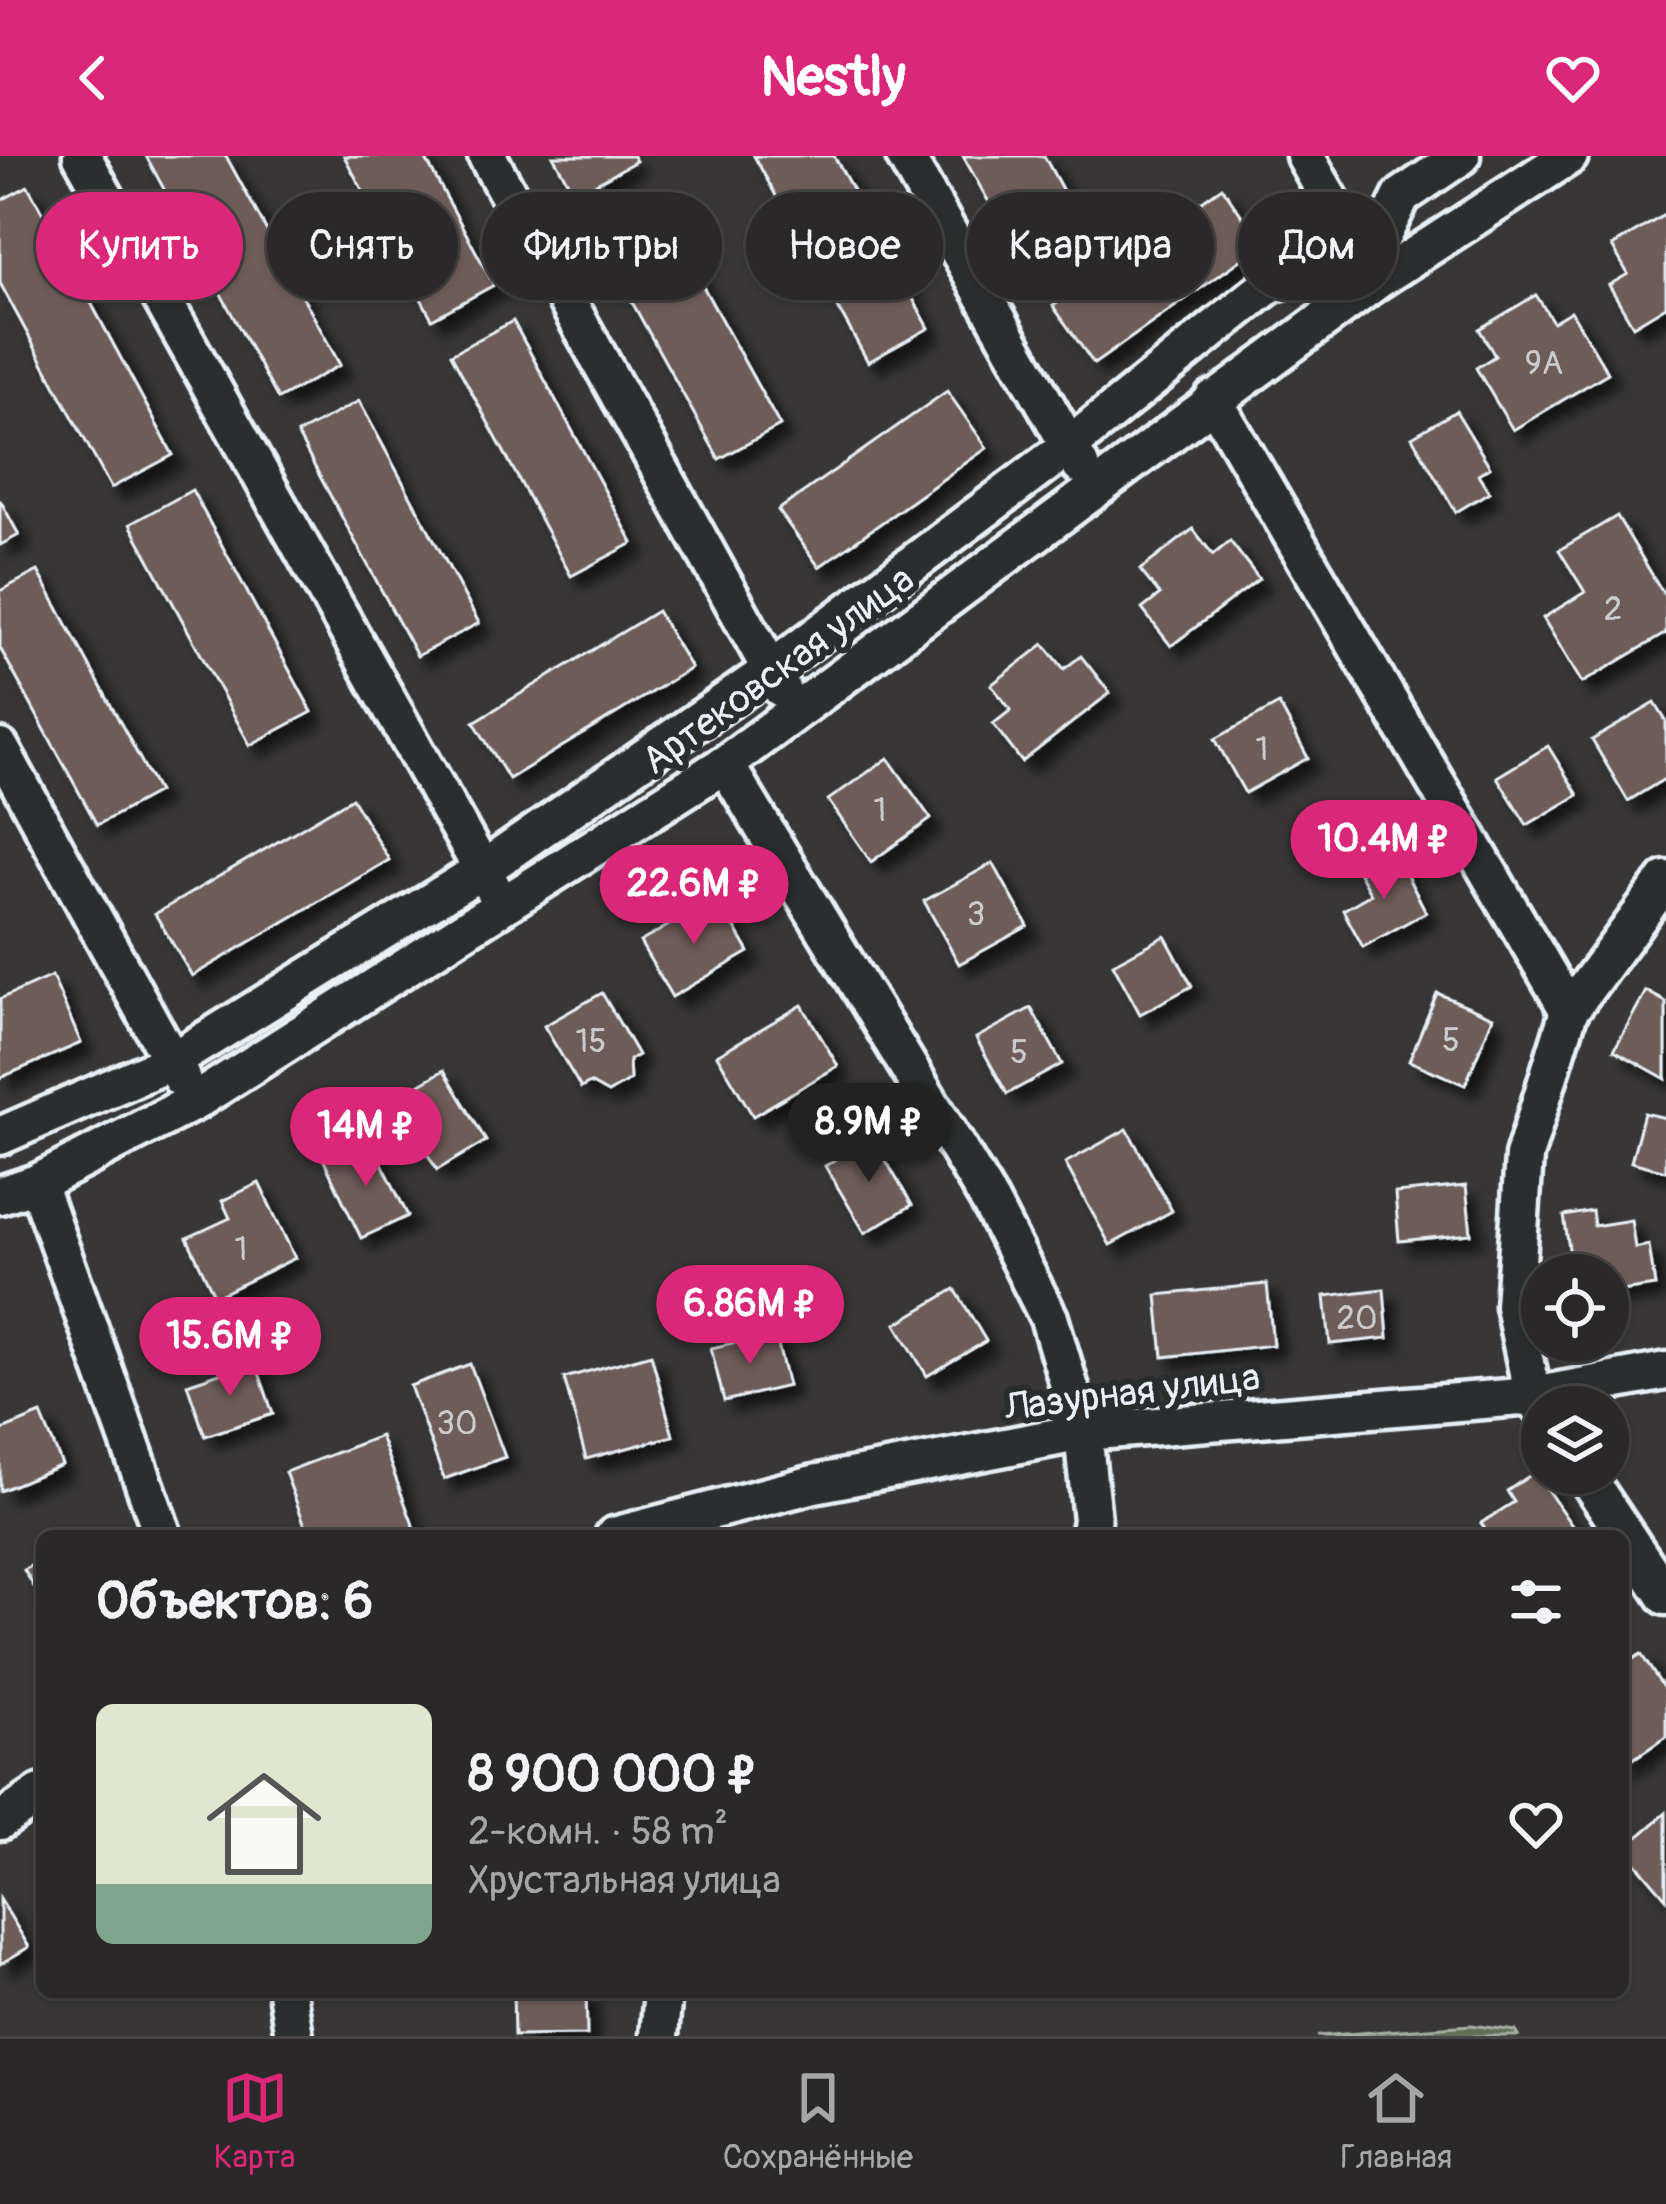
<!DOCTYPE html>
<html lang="ru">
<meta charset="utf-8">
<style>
body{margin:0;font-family:Pangolin,sans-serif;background:#323030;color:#f1f3f6;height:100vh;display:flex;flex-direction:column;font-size:45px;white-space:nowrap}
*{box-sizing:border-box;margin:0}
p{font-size:39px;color:#a5a6a8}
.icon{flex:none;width:66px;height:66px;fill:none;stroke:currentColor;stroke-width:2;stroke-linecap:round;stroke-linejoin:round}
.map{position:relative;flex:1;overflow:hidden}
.side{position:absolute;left:36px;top:1374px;width:1593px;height:468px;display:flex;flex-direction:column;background:#2a2828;border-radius:18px;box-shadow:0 3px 9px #0004,0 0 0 3px #464445}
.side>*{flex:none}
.top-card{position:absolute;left:36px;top:36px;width:1596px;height:108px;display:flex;gap:24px}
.controls{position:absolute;left:1521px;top:1098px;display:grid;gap:24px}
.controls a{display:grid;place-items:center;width:108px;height:108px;border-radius:50%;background:#2a2828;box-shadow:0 3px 9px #0004,0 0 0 3px #464445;font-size:60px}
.price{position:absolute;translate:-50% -102px;padding:0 27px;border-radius:42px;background:#db2777;color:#fff;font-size:39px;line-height:78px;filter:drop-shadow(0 3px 6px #0008)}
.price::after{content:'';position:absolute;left:50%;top:72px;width:36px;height:27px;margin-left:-18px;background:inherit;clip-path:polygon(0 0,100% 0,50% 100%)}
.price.on{background:#222;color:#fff}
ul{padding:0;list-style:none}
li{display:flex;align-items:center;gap:36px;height:300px;padding:0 60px}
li+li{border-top:3px solid #464445}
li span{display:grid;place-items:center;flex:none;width:336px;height:240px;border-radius:18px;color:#555}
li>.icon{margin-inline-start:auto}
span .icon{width:144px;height:144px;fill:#fffc;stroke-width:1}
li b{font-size:51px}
h2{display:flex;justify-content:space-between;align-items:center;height:144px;padding:0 60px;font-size:51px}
.pill{padding:0 42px;border-radius:54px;background:#2a2828;box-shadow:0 3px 9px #0004,0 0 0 3px #464445;font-size:42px;line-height:108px}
.pill.on{background:#db2777;color:#fff}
header{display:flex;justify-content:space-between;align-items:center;height:156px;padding:0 60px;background:#db2777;color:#fff;font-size:54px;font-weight:800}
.dock{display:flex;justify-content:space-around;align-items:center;height:168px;border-top:3px solid #464445;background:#2a2828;font-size:33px;color:#a5a6a8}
.dock a{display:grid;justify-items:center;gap:6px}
.dock .on{color:#db2777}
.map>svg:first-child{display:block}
</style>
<header><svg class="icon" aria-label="back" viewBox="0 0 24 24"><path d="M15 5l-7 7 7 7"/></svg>Nestly<svg class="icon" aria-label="heart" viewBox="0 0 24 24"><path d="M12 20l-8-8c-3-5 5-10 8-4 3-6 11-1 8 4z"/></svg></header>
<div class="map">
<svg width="1666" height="1880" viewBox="0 0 1666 1880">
<defs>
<filter id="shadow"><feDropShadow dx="11" dy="11" stdDeviation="6" flood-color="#0009"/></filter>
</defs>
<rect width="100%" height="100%" fill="#383636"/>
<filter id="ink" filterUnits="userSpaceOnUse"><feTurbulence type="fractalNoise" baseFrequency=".00833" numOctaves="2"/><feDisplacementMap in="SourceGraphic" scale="24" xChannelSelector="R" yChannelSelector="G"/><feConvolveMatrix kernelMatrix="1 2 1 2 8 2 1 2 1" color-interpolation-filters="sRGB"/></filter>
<g filter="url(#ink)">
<!-- green -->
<path fill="#646e55" stroke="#a6b0a6" stroke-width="3" d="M 1471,1869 L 1515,1875 L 1518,1880 L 1317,1880 Z"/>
<!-- building -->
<g fill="#6e5b58" stroke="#e8f1f8" stroke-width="3" filter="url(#shadow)">
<path d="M 146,0 L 226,0 L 340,209 L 278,243 Z"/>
<path d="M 344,0 L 424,0 L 494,129 L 432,163 Z"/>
<path d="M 553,0 L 633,0 L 636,5 L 575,39 Z"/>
<path d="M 754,0 L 834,0 L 929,172 L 868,206 Z"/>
<path d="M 963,0 L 1044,0 L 1075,57 L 1014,91 Z"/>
<path d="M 28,30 L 173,299 L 111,332 L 0,127 L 0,45 Z"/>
<path d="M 1222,31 L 1262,89 L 1094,208 L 1053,150 Z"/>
<path d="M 658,49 L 780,270 L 719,303 L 597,83 Z"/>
<path d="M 1666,58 L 1666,150 L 1633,170 L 1609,129 L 1628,118 L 1612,90 Z"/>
<path d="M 1536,139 L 1553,166 L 1571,155 L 1608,217 L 1513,274 L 1476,212 L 1495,200 L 1479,173 Z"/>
<path d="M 513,165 L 633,387 L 571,420 L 451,198 Z"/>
<path d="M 947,235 L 987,292 L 819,411 L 778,354 Z"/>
<path d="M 359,245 L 479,467 L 417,500 L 297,278 Z"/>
<path d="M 1456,255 L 1490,311 L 1478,318 L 1489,336 L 1456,356 L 1412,281 Z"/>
<path d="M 192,334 L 312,556 L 250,589 L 130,368 Z"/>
<path d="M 0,344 L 19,379 L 0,389 Z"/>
<path d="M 1617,360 L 1666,442 L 1666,477 L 1582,527 L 1543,462 L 1585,436 L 1559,394 Z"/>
<path d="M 1193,373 L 1213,399 L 1230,385 L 1259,423 L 1171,490 L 1142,453 L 1160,439 L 1140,414 Z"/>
<path d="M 38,415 L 158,636 L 97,669 L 0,492 L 0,435 Z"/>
<path d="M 657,455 L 691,512 L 509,623 L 474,566 Z"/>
<path d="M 1044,488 L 1064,513 L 1081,500 L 1110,537 L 1022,606 L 993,568 L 1011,554 L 991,529 Z"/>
<path d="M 1655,547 L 1666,565 L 1666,622 L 1628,645 L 1592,584 Z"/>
<path d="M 1279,548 L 1308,602 L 1245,637 L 1215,583 Z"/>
<path d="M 1548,590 L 1578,639 L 1527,669 L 1497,621 Z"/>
<path d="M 888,602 L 931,663 L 871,706 L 828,644 Z"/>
<path d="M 352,642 L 389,704 L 192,820 L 155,758 Z"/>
<path d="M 1395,697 L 1426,756 L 1363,791 L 1343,754 L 1371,738 L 1359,717 Z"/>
<path d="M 993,707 L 1028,770 L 959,808 L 924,745 Z"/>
<path d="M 717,741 L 749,796 L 672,841 L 640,786 Z"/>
<path d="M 1165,780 L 1192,830 L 1140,858 L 1113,808 Z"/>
<path d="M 52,820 L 81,887 L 0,922 L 0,843 Z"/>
<path d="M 1646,835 L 1666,846 L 1666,923 L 1614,894 Z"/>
<path d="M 602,837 L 638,899 L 629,904 L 630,924 L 608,937 L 590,927 L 581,932 L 544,870 Z"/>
<path d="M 1437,837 L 1493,861 L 1465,929 L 1409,905 Z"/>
<path d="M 802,849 L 838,910 L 753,960 L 717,899 Z"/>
<path d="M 1031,852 L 1062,908 L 1007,938 L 976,882 Z"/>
<path d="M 444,914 L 486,985 L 437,1014 L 395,943 Z"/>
<path d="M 1644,957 L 1666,962 L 1666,1015 L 1631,1006 Z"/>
<path d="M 1127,973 L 1172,1055 L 1110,1089 L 1065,1007 Z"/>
<path d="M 872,981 L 912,1049 L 865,1077 L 825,1010 Z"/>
<path d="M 370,983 L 408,1060 L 361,1082 L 324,1005 Z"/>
<path d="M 259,1027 L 295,1102 L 215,1141 L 187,1082 L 230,1062 L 222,1045 Z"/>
<path d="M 1466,1030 L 1471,1078 L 1399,1085 L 1395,1037 Z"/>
<path d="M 1592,1055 L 1594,1070 L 1631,1064 L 1635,1092 L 1649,1089 L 1655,1130 L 1608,1137 L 1608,1119 L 1573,1119 L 1564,1060 Z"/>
<path d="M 1267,1128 L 1273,1189 L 1163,1201 L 1157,1139 Z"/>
<path d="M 955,1133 L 986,1185 L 927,1220 L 896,1168 Z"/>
<path d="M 1384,1133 L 1388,1182 L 1330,1188 L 1325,1140 Z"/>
<path d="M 775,1177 L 788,1230 L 724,1245 L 711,1192 Z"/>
<path d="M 651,1198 L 673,1280 L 586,1303 L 564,1222 Z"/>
<path d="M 255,1205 L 273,1258 L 205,1280 L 187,1228 Z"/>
<path d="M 470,1208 L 505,1301 L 444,1323 L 410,1230 Z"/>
<path d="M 41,1258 L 62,1309 L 0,1335 L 0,1275 Z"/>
<path d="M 380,1280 L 416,1377 L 309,1380 L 285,1316 Z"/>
<path d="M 1535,1316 L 1579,1380 L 1490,1380 L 1481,1367 L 1514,1346 L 1507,1335 Z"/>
<path d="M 42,1403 L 42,1444 L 24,1414 Z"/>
<path d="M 1623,1496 L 1630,1505 L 1641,1498 L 1666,1536 L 1666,1581 L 1623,1610 Z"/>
<path d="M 1666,1657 L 1666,1742 L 1624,1693 Z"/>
<path d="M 0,1743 L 29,1791 L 0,1808 Z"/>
<path d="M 513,1836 L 586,1836 L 587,1879 L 514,1880 Z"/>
</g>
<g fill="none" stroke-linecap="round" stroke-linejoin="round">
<defs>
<g id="minor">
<path d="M 82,0 L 492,731"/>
<path d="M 487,0 L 781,532"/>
<path d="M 905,0 L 1080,309"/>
<path d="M 1305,0 L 1371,117"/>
<path d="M 1213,243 L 1569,855"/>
<path d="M 0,592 L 181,922"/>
<path d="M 725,608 L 990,1046 L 1049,1162 L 1083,1276 L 1092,1364 L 1089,1380"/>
<path d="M 0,980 L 172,905 L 482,714 L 771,514 L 1069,290 L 1271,127 L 1339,108 L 1382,80 L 1402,40 L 1461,0"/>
<path d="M 37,1027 L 163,1380"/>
<path d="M 0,1039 L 37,1027 L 194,946 L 725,608 L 1376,125 L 1569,0"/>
<path d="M 1542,1253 L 1533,1240 L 1514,1150 L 1524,1000 L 1569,855 L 1666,724"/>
<path d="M 1584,1317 L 1666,1440"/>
<path d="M 614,1380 L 814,1328 L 1083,1276 L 1533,1240 L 1666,1215"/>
<path d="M 0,1665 L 42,1637"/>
<path d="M 287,1836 L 294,1880"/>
<path d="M 659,1880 L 663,1836"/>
</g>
</defs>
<!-- minor casing -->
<use href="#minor" stroke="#e8f1f8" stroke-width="45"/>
<!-- minor -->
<use href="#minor" stroke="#2a2d2e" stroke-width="36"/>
</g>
</g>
<g text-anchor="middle" stroke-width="12" stroke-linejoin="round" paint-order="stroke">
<!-- number labels -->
<g font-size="33" fill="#caccd0">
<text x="1544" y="218">9А</text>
<text x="1613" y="464">2</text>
<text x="1262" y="604">1</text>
<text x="880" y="665">1</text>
<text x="976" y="769">3</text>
<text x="1451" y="895">5</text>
<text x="591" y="896">15</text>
<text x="1019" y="907">5</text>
<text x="241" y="1104">1</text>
<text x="1357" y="1173">20</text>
<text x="457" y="1278">30</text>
</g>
<!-- street labels -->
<g font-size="39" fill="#e8f1f8" stroke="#2a2d2e">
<text transform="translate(777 513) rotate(-36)" y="14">Артековская улица</text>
<text transform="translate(1132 1235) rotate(-7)" y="14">Лазурная улица</text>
</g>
</g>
</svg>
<div class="controls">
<a><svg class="icon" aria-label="locate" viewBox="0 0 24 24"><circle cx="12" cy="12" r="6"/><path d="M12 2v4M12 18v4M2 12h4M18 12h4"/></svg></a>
<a><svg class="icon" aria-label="layers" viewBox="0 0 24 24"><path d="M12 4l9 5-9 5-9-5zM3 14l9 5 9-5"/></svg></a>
</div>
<b class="price" style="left:1384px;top:746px">10.4M ₽</b>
<b class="price" style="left:694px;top:791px">22.6M ₽</b>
<b class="price on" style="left:869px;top:1029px">8.9M ₽</b>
<b class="price" style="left:366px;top:1033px">14M ₽</b>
<b class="price" style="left:750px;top:1211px">6.86M ₽</b>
<b class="price" style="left:230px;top:1243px">15.6M ₽</b>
<div class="top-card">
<a class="pill on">Купить</a>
<a class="pill">Снять</a>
<a class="pill">Фильтры</a>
<a class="pill">Новое</a>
<a class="pill">Квартира</a>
<a class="pill">Дом</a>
</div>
<section class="side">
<h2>Объектов: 6<svg class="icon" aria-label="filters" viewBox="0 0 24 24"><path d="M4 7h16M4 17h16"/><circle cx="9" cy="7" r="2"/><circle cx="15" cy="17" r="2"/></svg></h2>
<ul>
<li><span style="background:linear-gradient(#dfe7d0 75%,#7fa58c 0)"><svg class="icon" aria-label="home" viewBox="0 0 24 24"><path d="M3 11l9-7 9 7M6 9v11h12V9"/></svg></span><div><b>8 900 000 ₽</b><p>2-комн. · 58 m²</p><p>Хрустальная улица</p></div><svg class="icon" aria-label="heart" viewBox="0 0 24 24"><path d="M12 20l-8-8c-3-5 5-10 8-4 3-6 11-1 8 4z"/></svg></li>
</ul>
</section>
</div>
<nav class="dock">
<a class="on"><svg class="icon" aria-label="map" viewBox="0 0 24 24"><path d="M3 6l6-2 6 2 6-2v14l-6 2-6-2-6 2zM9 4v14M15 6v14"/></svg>Карта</a>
<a><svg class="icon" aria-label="saved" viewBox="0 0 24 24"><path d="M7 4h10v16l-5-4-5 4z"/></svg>Сохранённые</a>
<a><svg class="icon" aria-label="home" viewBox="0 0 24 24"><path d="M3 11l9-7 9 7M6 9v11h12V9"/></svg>Главная</a>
</nav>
